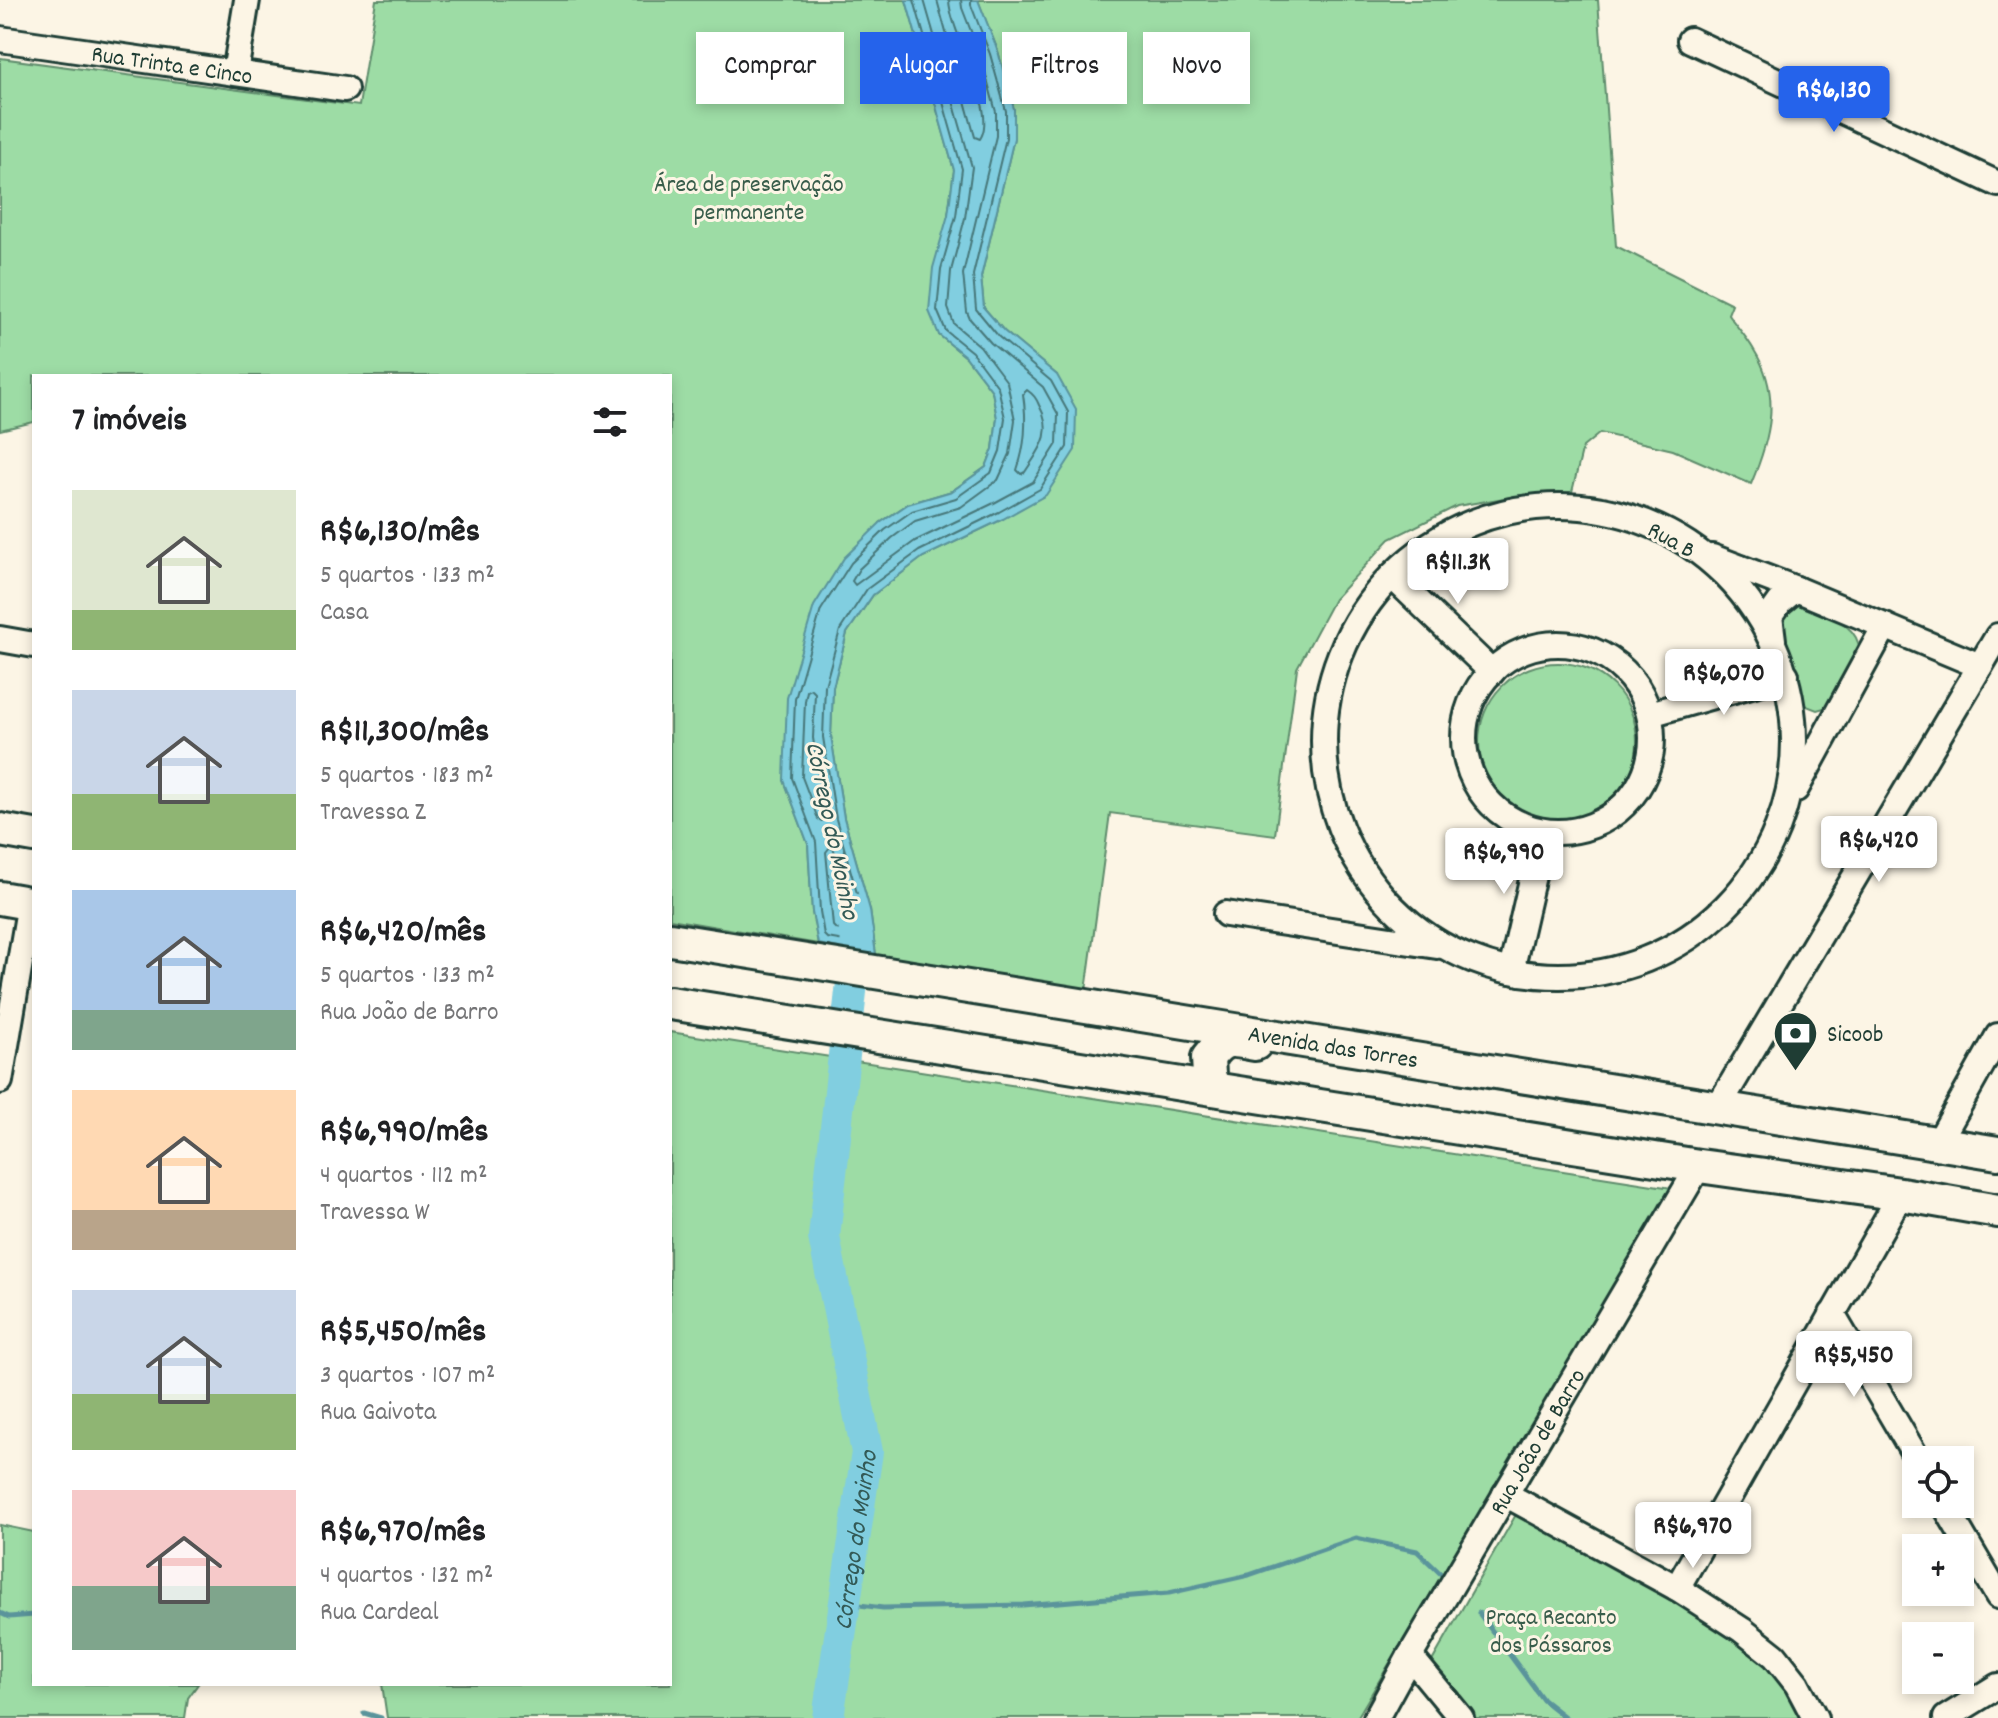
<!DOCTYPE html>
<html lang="pt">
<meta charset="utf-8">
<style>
body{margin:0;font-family:Dekko,sans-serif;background:#f2f2f2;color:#202124;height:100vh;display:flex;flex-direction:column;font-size:30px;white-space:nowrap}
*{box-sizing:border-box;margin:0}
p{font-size:26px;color:#757577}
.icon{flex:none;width:44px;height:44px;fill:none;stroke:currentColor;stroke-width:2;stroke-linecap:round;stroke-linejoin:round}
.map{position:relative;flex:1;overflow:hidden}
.drawer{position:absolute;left:32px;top:374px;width:640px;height:1312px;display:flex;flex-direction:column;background:#fff;border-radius:0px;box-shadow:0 4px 12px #0003}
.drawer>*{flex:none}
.hud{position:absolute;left:696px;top:32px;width:760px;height:72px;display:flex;gap:16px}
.tools{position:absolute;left:1902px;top:1446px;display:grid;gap:16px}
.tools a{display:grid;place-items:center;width:72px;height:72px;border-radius:0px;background:#fff;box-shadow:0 4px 12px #0003;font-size:40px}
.price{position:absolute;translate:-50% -68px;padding:0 18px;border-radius:8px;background:#fff;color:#222;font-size:26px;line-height:52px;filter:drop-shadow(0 2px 4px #0008)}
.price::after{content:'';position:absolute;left:50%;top:48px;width:24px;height:18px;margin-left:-12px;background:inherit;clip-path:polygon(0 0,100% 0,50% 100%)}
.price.selected{background:#2563eb;color:#fff}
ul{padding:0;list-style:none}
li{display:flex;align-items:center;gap:24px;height:200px;padding:0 40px}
li span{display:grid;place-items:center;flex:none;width:224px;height:160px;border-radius:0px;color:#555}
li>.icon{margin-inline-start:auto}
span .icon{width:96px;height:96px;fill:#fffc;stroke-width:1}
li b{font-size:34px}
h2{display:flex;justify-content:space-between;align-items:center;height:96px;padding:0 40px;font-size:34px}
.chip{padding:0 28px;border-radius:0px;background:#fff;box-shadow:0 4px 12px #0003;font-size:28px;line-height:72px}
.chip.selected{background:#2563eb;color:#fff}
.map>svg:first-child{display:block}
</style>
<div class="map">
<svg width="1998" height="1718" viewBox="0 0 1998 1718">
<rect width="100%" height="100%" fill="#fcf5e5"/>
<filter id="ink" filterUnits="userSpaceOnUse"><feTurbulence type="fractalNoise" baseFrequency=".0125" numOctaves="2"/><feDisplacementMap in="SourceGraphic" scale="16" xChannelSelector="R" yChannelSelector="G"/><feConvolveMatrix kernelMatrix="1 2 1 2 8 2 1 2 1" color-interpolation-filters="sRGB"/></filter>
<g filter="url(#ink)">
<!-- green -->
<g fill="#9ddca5" stroke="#5e8c6c" stroke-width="2">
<path d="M 376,0 L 906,0 L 954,170 L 948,215 L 939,335 L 966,357 L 992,391 L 997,418 L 993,449 L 986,467 L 952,491 L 908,504 L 880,523 L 784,780 L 808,844 L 812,912 L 818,944 L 670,919 L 670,376 L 34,376 L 34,422 L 0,430 L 0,58 L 359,106 Z"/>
<path d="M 978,0 L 1598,0 L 1616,246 L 1732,304 L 1728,314 C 1736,326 1747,337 1754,350 C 1782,395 1770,439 1751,484 L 1673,450 L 1600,433 L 1583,447 L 1571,496 L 1523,495 L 1457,506 L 1390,539 L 1334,599 L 1297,668 L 1275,835 L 1110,813 L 1086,991 L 876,955 L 870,910 L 844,818 L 831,736 L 833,687 L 847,633 L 873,595 L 923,557 L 1003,519 L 1057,375 L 1004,331 L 984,308 L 981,277 L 1014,138 L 1014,110 L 998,51 Z"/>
<path d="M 1799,604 L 1805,605 C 1828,616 1858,623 1860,652 L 1831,706 L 1817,710 L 1804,705 L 1800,701 L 1778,634 L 1778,620 L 1792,606 Z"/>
<circle cx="1558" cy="742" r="79"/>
<path d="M 670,1032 L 1672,1188 L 1357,1718 L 387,1718 L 382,1684 L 670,1684 Z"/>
<path d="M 1518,1511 L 1740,1634 L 1770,1659 L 1810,1718 L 1475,1718 L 1430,1665 Z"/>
<path d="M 0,1525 L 34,1532 L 34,1684 L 198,1684 L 188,1698 L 185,1718 L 0,1718 Z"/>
</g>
<!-- water -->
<path fill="#81cee0" stroke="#5a949b" stroke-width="2" d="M 906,0 L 978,0 L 998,51 L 1014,109 L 1014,138 L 981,277 L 984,308 L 1004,331 L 1057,375 L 1076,409 L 1075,450 L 1046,495 L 1003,519 L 923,557 L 873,595 L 847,633 L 833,687 L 831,736 L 844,818 L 870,910 L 876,955 L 818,944 L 812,912 L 808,844 L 784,780 L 787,698 L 814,606 L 844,558 L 880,523 L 908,504 L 952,491 L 986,467 L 993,449 L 997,418 L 992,391 L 966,357 L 939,335 L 929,311 L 933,268 L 948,215 L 954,170 Z"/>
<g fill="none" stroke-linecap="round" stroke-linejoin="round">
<!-- shore -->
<g stroke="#467779" stroke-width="2">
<path d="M 914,0 L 962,169 L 956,216 L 941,269 L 937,310 L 946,331 L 972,352 L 998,387 L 1005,418 L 1000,451 L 991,473 L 956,498 L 912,511 L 885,530 L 851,563 L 821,610 L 795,699 L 792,778 L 816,842 L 820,911 L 824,935 L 827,938 L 862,944 L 866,940 L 862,911 L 836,819 L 823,737 L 825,686 L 840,630 L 867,589 L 919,551 L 999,512 L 1040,489 L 1067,447 L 1068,412 L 1051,381 L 999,337 L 976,309 L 973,275 L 1006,138 L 1006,111 L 990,54 L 971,5 L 971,0"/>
<path d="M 924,0 L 972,167 L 965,218 L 951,271 L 948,308 L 954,324 L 980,346 L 1007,382 L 1015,420 L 1010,454 L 998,480 L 961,507 L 915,521 L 892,538 L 859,569 L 852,581 L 855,585 L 915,541 L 994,503 L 1033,482 L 1057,444 L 1058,414 L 1043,387 L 991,343 L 970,319 L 967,312 L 963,274 L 996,136 L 996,112 L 981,57 L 962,8 L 961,0"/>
<path d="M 937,0 L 975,137 L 980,139 C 999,111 950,33 949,0"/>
<path d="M 1027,390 C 1034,395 1036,398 1039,405 C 1055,433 1040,449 1025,472 L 1021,474 L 1017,470 C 1026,445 1027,420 1023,394 Z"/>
<path d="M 811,689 L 815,693 L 813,738 L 825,817 L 822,821 L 818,819 L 802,777 L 805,701 L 807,691 Z"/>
<path d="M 830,847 L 834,850 L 852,913 L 854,928 L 851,932 L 836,929 L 833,926 L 826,852 Z"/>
</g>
<!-- stream -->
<g stroke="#5a949b" stroke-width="5">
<path d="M 844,1603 L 883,1608 L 1023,1605 L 1169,1593 L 1249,1575 L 1356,1538 L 1417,1551 L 1442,1575"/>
<path d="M 0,1613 L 9,1617 L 34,1615"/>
<path d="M 1479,1613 L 1543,1700 L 1566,1718"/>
<path d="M 364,1713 L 381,1718"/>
</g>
<!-- river -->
<path stroke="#81cee0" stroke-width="32" id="s1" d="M 828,1718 L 867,1452 L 824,1237 L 857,937 L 850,908"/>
<defs>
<g id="minor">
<path id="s2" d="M 0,39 L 345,89"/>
<path d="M 1690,40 L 1998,184"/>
<path d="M 235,73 L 247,0"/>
<circle cx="1559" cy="741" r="235"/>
<path d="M 1712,557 L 1796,589 L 1980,666"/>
<path d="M 1392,576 L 1492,672"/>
<path d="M 0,639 L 34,645"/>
<path d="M 1773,640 L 1770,616 L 1780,602 L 1796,589"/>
<circle cx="1558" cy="738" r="94"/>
<path d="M 1650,714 L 1786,675"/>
<path d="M 1796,789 L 1885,626"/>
<path d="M 1226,914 L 1437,946"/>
<path d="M 1511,971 L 1543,832"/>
<path d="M 0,1081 L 30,903"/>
<path d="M 1718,1107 L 1998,636"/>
<path d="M 1938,1143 L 1998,1036"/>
<path d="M 1832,1314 L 1918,1460"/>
<path d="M 1505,1494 L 1677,1588 L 1742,1630 L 1775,1656 L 1797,1684 L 1815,1718"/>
<path d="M 1944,1504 L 1998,1596"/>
<path d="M 1677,1588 L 1901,1194"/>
<path d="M 1410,1656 L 1461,1718"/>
<path id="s3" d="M 1376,1718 L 1410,1656 L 1699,1166"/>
<path d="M 1946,1718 L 1998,1686"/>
</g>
<g id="major">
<path d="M 0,830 L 34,836"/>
<path d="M 0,898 L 34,904"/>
<path id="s4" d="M 670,939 L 1998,1153"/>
<path d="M 670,1003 L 1699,1166 L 1901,1194 L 1998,1211"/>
<path d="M 1214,1089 L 1209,1075 L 1208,1058 C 1224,1036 1231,1040 1255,1044"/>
</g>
</defs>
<!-- minor casing -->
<use href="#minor" stroke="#1f3d34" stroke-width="30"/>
<!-- major casing -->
<use href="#major" stroke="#1f3d34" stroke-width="38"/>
<!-- minor -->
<use href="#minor" stroke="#fcf5e5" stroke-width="24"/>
<!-- major -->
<use href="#major" stroke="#fcf5e5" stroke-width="32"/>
</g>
</g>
<!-- icons -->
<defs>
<symbol id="bank-pin" viewBox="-11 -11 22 30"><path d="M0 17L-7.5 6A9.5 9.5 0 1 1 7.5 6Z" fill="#1f3d34" stroke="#fcf5e5"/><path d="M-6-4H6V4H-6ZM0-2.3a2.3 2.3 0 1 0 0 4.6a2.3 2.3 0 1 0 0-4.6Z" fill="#fff"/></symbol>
</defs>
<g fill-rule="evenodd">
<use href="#bank-pin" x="1770" y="1008" width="51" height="69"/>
</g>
<g text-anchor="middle" stroke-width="6" stroke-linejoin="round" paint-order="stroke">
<!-- street labels -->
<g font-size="24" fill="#1f3d34" stroke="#fcf5e5">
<text dy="8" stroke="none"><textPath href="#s2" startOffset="174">Rua Trinta e Cinco</textPath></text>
<text transform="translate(1672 539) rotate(29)" y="8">Rua B</text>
<text dy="8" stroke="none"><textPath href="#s4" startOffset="672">Avenida das Torres</textPath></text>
<text dy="8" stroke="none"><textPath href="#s3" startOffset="320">Rua João de Barro</textPath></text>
</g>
<!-- park labels -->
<g font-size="24" fill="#385d4b" stroke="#fcf5e5">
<text x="749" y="191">Área de preservação<tspan x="749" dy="28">permanente</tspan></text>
<text x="1551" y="1624">Praça Recanto<tspan x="1551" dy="28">dos Pássaros</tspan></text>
</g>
<!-- poi labels -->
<g font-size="24" fill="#1f3d34" stroke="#fcf5e5" text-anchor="start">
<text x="1827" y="1041">Sicoob</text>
</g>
<!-- water labels -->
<g font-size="26" font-style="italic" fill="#335a56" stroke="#fcf5e5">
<text transform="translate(834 830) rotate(78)" y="9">Córrego do Moinho</text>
<text dy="9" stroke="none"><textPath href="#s1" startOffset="180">Córrego do Moinho</textPath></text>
</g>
</g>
</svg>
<div class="tools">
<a><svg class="icon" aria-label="locate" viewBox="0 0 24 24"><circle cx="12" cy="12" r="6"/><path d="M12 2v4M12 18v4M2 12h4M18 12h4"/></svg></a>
<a>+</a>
<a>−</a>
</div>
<b class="price selected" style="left:1834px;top:134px">R$6,130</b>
<b class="price" style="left:1458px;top:606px">R$11.3K</b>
<b class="price" style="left:1724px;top:717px">R$6,070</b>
<b class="price" style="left:1879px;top:884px">R$6,420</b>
<b class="price" style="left:1504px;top:896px">R$6,990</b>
<b class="price" style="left:1854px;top:1399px">R$5,450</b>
<b class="price" style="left:1693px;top:1570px">R$6,970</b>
<div class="hud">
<a class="chip">Comprar</a>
<a class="chip selected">Alugar</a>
<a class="chip">Filtros</a>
<a class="chip">Novo</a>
</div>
<section class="drawer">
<h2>7 imóveis<svg class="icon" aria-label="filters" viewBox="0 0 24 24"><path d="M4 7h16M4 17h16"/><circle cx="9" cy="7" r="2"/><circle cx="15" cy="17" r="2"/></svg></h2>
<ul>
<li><span style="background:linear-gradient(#dfe7d0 75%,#8fb573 0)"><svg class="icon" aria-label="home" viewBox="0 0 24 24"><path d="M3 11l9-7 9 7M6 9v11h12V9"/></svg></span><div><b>R$6,130/mês</b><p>5 quartos · 133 m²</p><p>Casa</p></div></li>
<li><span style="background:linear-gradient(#c9d6e8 65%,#8fb573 0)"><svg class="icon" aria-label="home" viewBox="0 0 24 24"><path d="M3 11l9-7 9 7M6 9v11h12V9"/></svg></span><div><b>R$11,300/mês</b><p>5 quartos · 183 m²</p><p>Travessa Z</p></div></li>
<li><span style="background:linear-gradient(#a9c7e8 75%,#7fa58c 0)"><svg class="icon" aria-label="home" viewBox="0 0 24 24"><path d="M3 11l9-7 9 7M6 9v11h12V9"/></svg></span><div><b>R$6,420/mês</b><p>5 quartos · 133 m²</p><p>Rua João de Barro</p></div></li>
<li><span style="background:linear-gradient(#ffd9b3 75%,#b9a48a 0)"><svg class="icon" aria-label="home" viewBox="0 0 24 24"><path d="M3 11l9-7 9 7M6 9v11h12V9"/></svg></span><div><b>R$6,990/mês</b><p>4 quartos · 112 m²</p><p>Travessa W</p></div></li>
<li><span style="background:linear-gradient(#c9d6e8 65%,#8fb573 0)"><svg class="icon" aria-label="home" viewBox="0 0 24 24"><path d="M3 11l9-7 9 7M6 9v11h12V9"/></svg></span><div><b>R$5,450/mês</b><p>3 quartos · 107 m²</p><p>Rua Gaivota</p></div></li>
<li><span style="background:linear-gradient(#f6c9c9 60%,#7fa58c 0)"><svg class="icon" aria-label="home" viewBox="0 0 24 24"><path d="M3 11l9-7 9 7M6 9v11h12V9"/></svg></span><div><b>R$6,970/mês</b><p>4 quartos · 132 m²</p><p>Rua Cardeal</p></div></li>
</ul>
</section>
</div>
